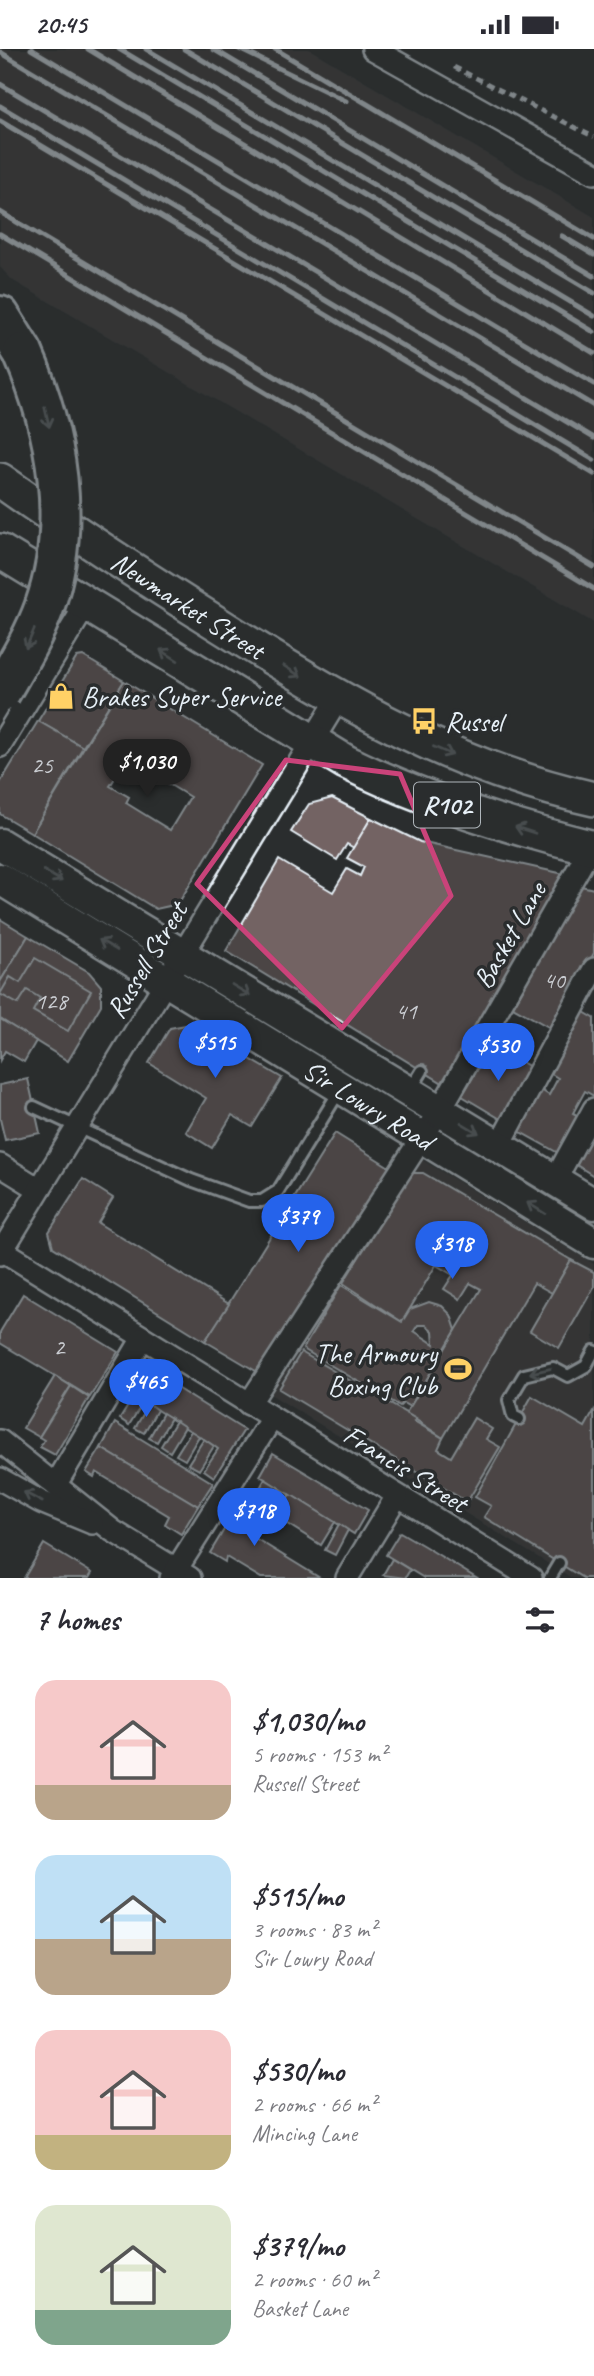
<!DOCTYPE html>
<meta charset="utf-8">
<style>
body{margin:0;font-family:Caveat,sans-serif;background:#f2f2f3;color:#2b2b33;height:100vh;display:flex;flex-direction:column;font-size:26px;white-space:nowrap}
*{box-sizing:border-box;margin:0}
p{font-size:23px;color:#7c7c81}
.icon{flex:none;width:38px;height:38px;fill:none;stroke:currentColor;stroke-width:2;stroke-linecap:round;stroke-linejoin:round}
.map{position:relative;height:1529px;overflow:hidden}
.panel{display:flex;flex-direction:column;background:#fff;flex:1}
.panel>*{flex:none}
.price{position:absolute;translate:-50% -60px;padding:0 16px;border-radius:24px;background:#2563eb;color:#fff;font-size:23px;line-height:46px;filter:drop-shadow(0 2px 4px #0008)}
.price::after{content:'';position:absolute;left:50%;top:42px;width:21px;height:16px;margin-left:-10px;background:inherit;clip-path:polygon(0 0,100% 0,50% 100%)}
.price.current{background:#222;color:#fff}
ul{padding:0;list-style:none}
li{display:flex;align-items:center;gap:21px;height:175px;padding:0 35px}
li span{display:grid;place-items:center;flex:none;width:196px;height:140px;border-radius:21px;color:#555}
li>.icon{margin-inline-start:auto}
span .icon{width:84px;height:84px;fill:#fffc;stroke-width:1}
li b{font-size:30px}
h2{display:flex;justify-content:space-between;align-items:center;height:84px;padding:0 35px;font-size:30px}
.status{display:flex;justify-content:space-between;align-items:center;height:49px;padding:0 35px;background:#fff;direction:ltr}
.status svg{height:19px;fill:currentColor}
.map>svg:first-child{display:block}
</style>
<div class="status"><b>20:45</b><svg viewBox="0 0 49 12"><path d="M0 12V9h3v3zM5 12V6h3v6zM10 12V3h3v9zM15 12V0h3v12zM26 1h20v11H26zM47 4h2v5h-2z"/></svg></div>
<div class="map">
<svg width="594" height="1529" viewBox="0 0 594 1529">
<rect width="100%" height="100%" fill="#2a2d2e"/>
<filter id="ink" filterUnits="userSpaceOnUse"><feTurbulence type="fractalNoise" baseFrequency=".0143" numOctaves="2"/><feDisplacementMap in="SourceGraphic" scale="14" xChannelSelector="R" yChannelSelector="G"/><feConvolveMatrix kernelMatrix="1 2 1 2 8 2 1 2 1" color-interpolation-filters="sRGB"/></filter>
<g filter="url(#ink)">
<!-- built -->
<g fill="#403e3e">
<path d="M 0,0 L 309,0 L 594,168 L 594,574 L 12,231 L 0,218 Z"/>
<path d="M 416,1107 L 594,1215 L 594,1529 L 572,1529 L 265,1342 Z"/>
</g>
<!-- building -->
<g fill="#736463" stroke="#e8f1f8" stroke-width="2" fill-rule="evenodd">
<path d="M 83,607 L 124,632 L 83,698 L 38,672 L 77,608 Z"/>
<path d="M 124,632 L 262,716 L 178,855 L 156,860 L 32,784 ZM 127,710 L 190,748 L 170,781 L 126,754 L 129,748 L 110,737 Z"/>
<path d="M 38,672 L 83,698 L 32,784 L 0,765 L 0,734 Z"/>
<path d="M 332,749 L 371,769 L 354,799 L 347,795 L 337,811 L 291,783 L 309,755 Z"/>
<path d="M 371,769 L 420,793 L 564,825 L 446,1036 L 226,902 L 279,811 L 333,843 L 347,820 L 360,827 L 364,818 L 347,809 Z"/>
<path d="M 581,837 L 594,840 L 594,904 L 552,980 L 513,958 Z"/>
<path d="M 0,870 L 28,887 L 0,933 Z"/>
<path d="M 28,887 L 89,923 L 101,937 L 101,956 L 68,1012 L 0,970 L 0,933 Z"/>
<path d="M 35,909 L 91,942 L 68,982 L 33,962 L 40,949 L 27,941 L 18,955 L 0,945 L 10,928 L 20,934 Z"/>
<path d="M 582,962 L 594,969 L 594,1047 L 585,1042 L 573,1064 L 581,1068 L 560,1105 L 515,1080 L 538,1039 L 549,1046 L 558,1029 L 548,1023 Z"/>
<path d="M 0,970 L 36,992 L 24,1013 L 5,1002 L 0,1011 Z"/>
<path d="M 191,975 L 282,1029 L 252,1078 L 232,1066 L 212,1099 L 186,1083 L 206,1049 L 149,1014 L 170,979 Z"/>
<path d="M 492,996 L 534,1020 L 504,1072 L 462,1047 Z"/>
<path d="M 28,1030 L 40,1084 L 5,1091 L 0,1070 L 0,1036 Z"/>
<path d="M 594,1074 L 594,1127 L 573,1114 Z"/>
<path d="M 335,1084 L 391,1119 L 261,1325 L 205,1292 Z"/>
<path d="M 410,1124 L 423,1124 L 571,1211 L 552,1244 L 534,1234 L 443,1389 L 406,1364 L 481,1240 L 470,1234 L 460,1250 L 444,1240 L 453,1226 L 436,1216 L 402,1273 L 343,1234 Z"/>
<path d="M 83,1130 L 113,1149 L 98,1174 L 229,1255 L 205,1292 L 53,1198 L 49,1183 Z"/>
<path d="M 571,1211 L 594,1223 L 594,1238 L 559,1299 L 530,1282 Z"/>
<path d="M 341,1236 L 402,1273 L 410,1260 L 429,1253 L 442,1257 L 451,1266 L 456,1281 L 410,1358 L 403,1354 L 400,1357 L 303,1300 ZM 418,1276 L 426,1276 L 433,1282 L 434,1295 L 414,1282 Z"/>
<path d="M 23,1245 L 118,1303 L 90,1348 L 0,1294 L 0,1283 Z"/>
<path d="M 301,1303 L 416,1370 L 414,1372 L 443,1389 L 438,1400 L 451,1408 L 474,1369 L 492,1380 L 486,1390 L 500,1398 L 467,1453 L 279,1340 Z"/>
<path d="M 146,1320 L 244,1381 L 214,1428 L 204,1421 L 218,1400 L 214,1397 L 130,1344 Z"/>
<path d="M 55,1327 L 71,1337 L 39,1388 L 23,1379 Z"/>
<path d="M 71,1337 L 89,1349 L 55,1406 L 40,1398 L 44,1391 L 39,1388 Z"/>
<path d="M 134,1347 L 144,1352 L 129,1376 L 120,1370 Z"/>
<path d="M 532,1347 L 585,1378 L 594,1362 L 594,1529 L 583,1529 L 484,1468 L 491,1457 L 475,1448 Z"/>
<path d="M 149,1355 L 157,1361 L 144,1384 L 135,1379 Z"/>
<path d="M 163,1364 L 171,1369 L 157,1393 L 149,1389 Z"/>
<path d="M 176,1372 L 185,1378 L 170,1403 L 161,1397 Z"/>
<path d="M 115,1374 L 213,1434 L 198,1457 L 101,1399 Z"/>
<path d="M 191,1382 L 199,1387 L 185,1411 L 176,1406 Z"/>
<path d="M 204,1390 L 214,1397 L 199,1421 L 188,1415 Z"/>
<path d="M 101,1399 L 198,1457 L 181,1485 L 165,1475 L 169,1467 L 96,1423 L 94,1428 L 86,1423 Z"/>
<path d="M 273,1404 L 368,1461 L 354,1485 L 260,1427 Z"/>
<path d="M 265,1430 L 281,1440 L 271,1457 L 255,1448 Z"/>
<path d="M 290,1445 L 335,1473 L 321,1496 L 276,1468 Z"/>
<path d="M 243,1449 L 264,1462 L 250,1486 L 320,1529 L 261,1529 L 226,1508 L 225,1513 L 210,1504 Z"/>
<path d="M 339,1475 L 348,1481 L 335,1506 L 325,1501 Z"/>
<path d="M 400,1483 L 424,1497 L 476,1529 L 424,1529 L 386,1506 Z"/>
<path d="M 44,1495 L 92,1524 L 89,1529 L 24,1529 Z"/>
<path d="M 392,1510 L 410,1521 L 405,1529 L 383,1526 Z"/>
</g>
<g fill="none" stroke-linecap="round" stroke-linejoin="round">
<defs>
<g id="lane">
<path d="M 411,1040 L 422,1022"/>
<path d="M 34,1058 L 191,1131 L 249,1152 L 262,1152 L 278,1142 L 340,1041"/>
<path d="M 519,1370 L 513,1367 L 509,1351 L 524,1326 L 553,1319 L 568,1327 L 586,1317 L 594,1302"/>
<path d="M 550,1529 L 559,1514"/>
</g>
<g id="street">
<path d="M 373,0 L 594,124"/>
<path d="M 0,697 L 87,554"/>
<path d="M 499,1097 L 594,920"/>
<path d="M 0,1116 L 39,1140"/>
<path d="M 555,1131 L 594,1060"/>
<path d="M 2,1201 L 531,1529"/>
<path d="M 0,1205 L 338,650"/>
<path d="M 249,1355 L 440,1061 L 591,798"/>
<path d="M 0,1392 L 113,1482 L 190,1529"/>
<path d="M 0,1430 L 41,1453 L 92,1474"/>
<path d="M 56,1435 L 143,1289"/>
<path d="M 171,1529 L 272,1369"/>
<path d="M 347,1529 L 397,1447"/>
</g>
<g id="secondary">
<path d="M 0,795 L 594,1155"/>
<path id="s1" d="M 0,830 L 594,1194"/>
</g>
<g id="primary">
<path id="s2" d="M 0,431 C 72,482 146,530 221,577 C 341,653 454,719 594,750"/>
<path d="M 0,502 L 346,713 C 425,752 508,778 594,799"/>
</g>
<path id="highway" d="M 0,267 L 23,304"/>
</defs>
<!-- lane casing -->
<use href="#lane" stroke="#e8f1f8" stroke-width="16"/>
<!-- street casing -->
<use href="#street" stroke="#e8f1f8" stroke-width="26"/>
<!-- secondary casing -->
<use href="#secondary" stroke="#e8f1f8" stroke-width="35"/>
<!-- primary casing -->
<use href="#primary" stroke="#e8f1f8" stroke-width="38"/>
<!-- highway casing -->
<use href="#highway" stroke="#e8f1f8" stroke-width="44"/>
<!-- path -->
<path stroke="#e8f1f8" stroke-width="4.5" stroke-dasharray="7 5" stroke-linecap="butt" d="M 454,18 L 594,88"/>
<!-- lane -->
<use href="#lane" stroke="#2a2d2e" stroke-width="10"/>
<!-- street -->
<use href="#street" stroke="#2a2d2e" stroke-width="21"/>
<!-- secondary -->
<use href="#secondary" stroke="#2a2d2e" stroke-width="30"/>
<!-- primary -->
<use href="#primary" stroke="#2a2d2e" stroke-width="33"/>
<!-- highway -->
<use href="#highway" stroke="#2a2d2e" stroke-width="38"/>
<!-- rail -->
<g stroke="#e8f1f8" stroke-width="5">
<path d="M 31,0 L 594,335"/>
<path d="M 88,0 L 594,304"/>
<path d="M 119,0 L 594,283"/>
<path d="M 146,0 L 594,267"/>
<path d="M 184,0 L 594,244"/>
<path d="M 213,0 L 594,227"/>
<path d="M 239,0 L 346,52"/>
<path d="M 275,0 L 594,190"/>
<path d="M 0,3 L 594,357"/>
<path d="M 0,35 L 594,389"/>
<path d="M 0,57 L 594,411"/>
<path d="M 0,72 L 594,425"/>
<path d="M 0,163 L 594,518"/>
<path d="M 0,185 L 594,540"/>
<path d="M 562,187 L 594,206"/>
</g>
<defs>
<path id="highway-bridge" d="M 0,644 C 16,616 33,589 44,559 C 74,475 57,382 23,304"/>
</defs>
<!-- highway-bridge casing -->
<use href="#highway-bridge" stroke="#e8f1f8" stroke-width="44" stroke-linecap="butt"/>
<!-- highway-bridge -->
<use href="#highway-bridge" stroke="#2a2d2e" stroke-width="38"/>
</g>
<!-- one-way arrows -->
<defs><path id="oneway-shaft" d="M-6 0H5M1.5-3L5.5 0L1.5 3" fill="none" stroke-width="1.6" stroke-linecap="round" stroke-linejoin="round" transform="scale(1.75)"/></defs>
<g stroke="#6c7275">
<use href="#oneway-shaft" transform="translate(47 368) rotate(77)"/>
<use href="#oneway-shaft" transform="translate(30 590) rotate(114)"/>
<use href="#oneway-shaft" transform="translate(169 606) rotate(-148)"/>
<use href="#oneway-shaft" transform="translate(292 622) rotate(32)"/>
<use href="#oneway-shaft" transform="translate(443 702) rotate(24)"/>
<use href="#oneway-shaft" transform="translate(525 781) rotate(-162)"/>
<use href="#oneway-shaft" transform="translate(53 827) rotate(31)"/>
<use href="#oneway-shaft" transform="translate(108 896) rotate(-149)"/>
<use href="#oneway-shaft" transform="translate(241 941) rotate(31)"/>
<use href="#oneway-shaft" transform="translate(470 1079) rotate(31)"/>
<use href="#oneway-shaft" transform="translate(536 1159) rotate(-148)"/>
<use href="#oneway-shaft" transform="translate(540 1322) rotate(167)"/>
<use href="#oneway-shaft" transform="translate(33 1448) rotate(-152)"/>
</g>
</g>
<!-- marked area -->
<path d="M0 0H594V1529H0ZM 286,711 L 400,725 L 451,847 L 342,979 L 197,835 Z" fill="#2a2d2e" fill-opacity=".55" fill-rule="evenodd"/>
<path fill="none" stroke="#ca437a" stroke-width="5" stroke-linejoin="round" d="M 286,711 L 400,725 L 451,847 L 342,979 L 197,835 Z"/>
<!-- icons -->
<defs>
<symbol id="shop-bare" viewBox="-9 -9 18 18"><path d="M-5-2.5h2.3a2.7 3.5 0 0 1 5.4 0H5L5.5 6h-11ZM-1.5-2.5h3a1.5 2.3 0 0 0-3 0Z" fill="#ffd166" stroke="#2a2d2e" stroke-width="2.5" paint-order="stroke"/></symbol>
<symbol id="bus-bare" viewBox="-9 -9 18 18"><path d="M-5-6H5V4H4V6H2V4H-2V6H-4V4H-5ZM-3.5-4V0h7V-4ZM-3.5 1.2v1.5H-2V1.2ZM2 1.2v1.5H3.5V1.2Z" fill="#ffd166" stroke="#2a2d2e" stroke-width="2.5" paint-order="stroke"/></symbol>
<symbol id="stadium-bare" viewBox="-9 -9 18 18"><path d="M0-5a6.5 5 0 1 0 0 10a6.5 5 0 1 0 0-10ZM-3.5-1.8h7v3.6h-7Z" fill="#ffd166" stroke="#2a2d2e" stroke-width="2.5" paint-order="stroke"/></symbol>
</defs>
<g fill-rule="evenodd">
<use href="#shop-bare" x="42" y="628" width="38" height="38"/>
<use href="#bus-bare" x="405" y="653" width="38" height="38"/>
<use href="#stadium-bare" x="439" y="1301" width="38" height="38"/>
</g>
<g text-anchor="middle" stroke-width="7" stroke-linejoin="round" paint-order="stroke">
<!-- number labels -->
<g font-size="24" fill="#cbced3">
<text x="42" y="724">25</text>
<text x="554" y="939">40</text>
<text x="51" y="960">128</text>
<text x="406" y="970">41</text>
<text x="59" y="1306">2</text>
</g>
<!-- shield labels -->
<rect fill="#2a2d2e" stroke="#afb6bb" stroke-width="2" x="414" y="733.5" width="66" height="45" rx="5"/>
<g font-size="26" font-weight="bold" fill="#e8f1f8">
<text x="447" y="765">R102</text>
</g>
<!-- street labels -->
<g font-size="28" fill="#e8f1f8" stroke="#2a2d2e">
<text dy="10" stroke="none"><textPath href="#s2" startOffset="226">Newmarket Street</textPath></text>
<text transform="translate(509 886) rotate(-60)" y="10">Basket Lane</text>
<text transform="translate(146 911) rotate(-59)" y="10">Russell Street</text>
<text dy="10" stroke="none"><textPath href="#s1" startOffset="432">Sir Lowry Road</textPath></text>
<text transform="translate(406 1419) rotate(32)" y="10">Francis Street</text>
</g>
<!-- poi labels -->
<g font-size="28" fill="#e8f1f8" stroke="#2a2d2e" text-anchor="start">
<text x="82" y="657">Brakes Super Service</text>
<text x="445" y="682">Russel</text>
<text x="437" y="1314" text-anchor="end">The Armoury<tspan x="437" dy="32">Boxing Club</tspan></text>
</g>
</g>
</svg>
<b class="price current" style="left:147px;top:750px">$1,030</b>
<b class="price" style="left:215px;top:1031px">$515</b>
<b class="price" style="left:498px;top:1034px">$530</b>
<b class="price" style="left:298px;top:1205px">$379</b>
<b class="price" style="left:452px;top:1232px">$318</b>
<b class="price" style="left:146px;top:1370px">$465</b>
<b class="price" style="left:254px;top:1499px">$718</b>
</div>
<section class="panel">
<h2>7 homes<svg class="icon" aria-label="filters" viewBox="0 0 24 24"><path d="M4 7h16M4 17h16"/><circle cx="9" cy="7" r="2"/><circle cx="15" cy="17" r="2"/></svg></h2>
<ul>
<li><span style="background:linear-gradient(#f6c9c9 75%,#b9a48a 0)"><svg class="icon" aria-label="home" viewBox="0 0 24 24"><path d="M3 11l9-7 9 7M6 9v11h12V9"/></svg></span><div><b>$1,030/mo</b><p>5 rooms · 153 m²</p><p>Russell Street</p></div></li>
<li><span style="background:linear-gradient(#bfe0f5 60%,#b9a48a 0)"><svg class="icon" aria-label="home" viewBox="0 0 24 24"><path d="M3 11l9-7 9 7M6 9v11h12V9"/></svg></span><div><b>$515/mo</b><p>3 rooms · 83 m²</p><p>Sir Lowry Road</p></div></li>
<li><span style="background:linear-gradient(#f6c9c9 75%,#c2b280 0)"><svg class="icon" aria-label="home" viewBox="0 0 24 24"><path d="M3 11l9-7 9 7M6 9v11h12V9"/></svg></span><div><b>$530/mo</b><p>2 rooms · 66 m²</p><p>Mincing Lane</p></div></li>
<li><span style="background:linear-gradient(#dfe7d0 75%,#7fa58c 0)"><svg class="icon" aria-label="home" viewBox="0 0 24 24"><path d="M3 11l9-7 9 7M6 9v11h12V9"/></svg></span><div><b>$379/mo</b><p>2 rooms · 60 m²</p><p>Basket Lane</p></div></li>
</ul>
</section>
